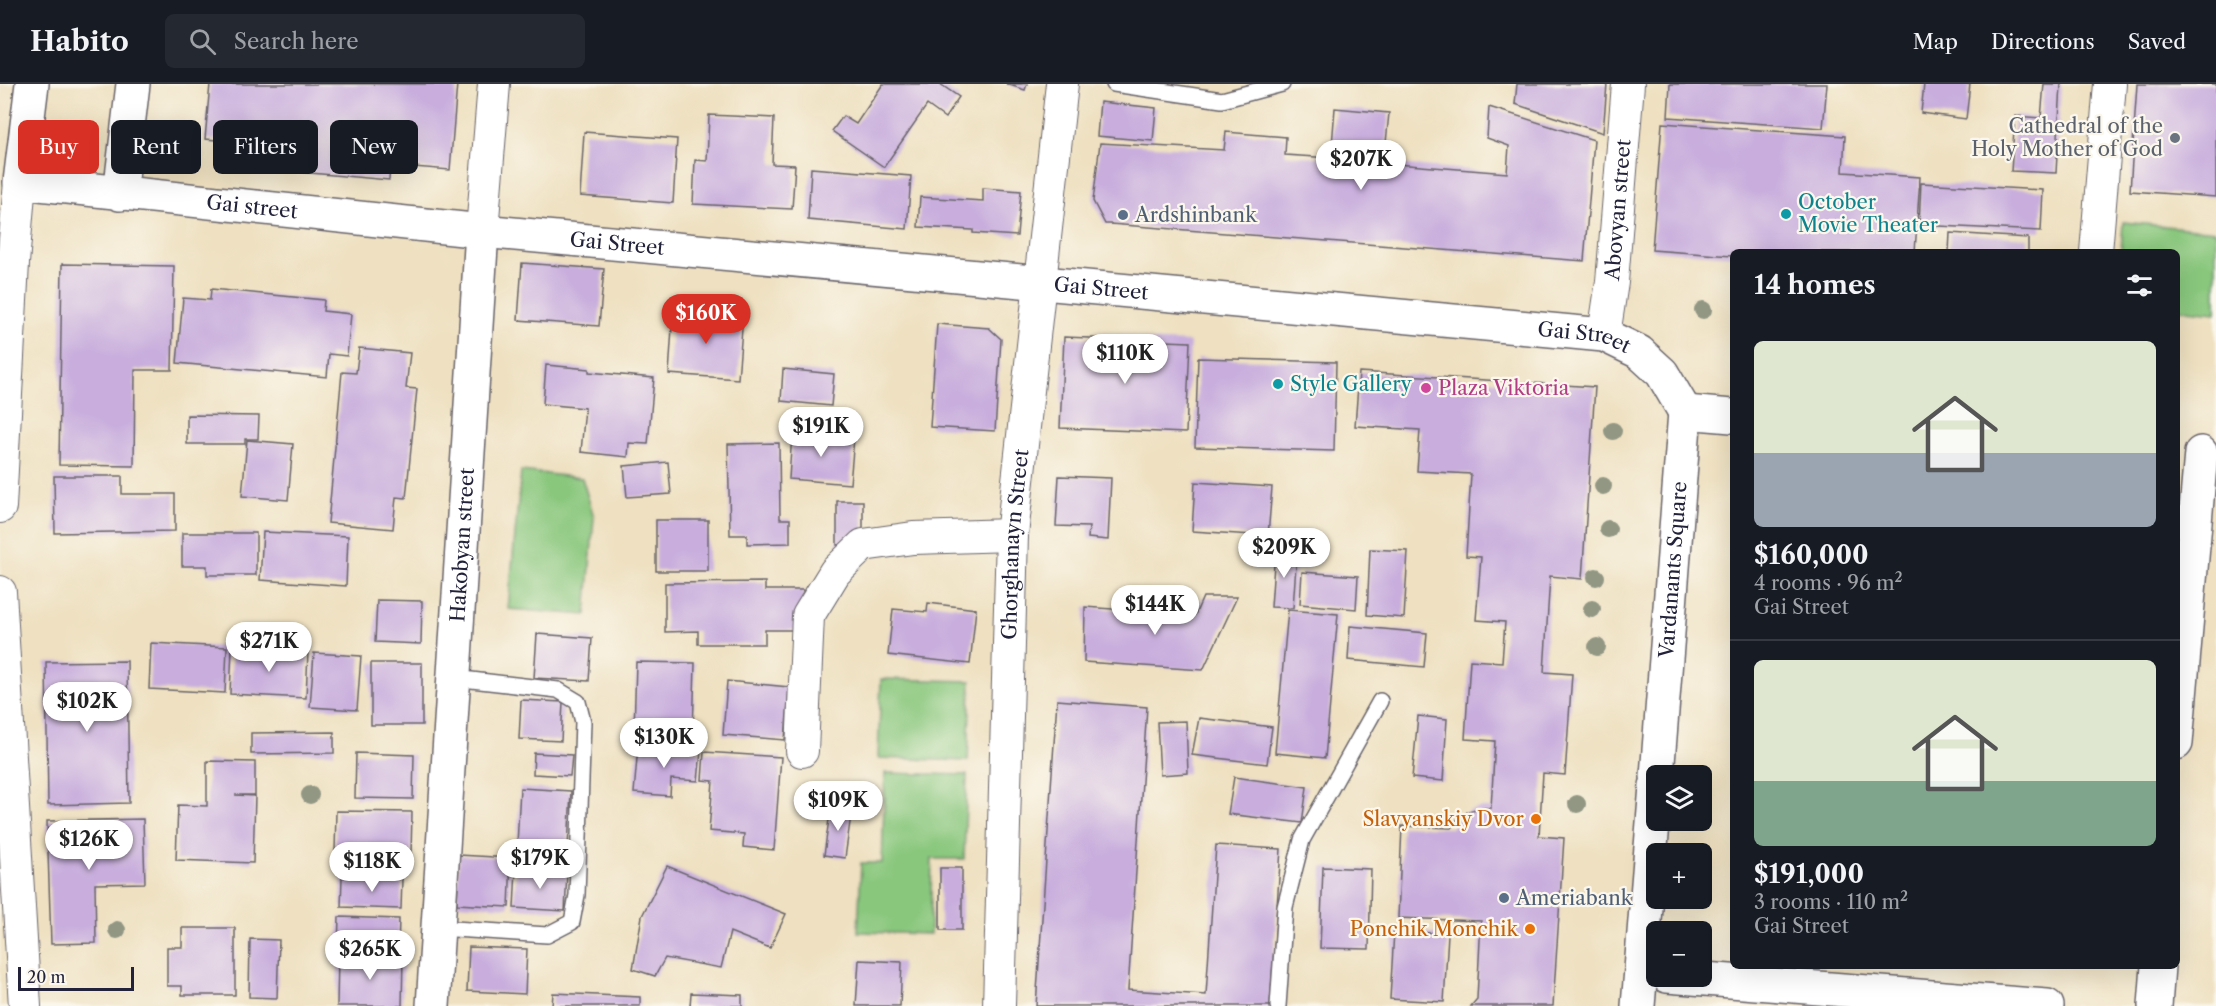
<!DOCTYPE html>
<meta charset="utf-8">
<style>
body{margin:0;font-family:"Libre Caslon Text",serif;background:#242831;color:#f1f3f6;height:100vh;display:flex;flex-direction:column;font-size:22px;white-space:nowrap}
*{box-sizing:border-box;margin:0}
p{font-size:20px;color:#9ea1a6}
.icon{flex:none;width:33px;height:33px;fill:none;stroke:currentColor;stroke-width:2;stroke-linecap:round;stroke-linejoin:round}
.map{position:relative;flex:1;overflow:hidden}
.panel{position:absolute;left:1730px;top:165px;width:450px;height:720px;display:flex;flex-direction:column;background:#171b24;border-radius:9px;box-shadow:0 6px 24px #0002}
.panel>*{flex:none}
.guide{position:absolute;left:18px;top:36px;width:570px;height:54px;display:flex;gap:12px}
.buttons{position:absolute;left:1646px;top:681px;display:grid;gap:12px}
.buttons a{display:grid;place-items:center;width:66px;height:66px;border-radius:9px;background:#171b24;box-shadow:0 6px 24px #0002;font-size:30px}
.scale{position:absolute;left:18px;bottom:15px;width:116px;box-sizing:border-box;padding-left:6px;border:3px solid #22223b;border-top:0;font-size:16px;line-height:21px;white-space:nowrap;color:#22223b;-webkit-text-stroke:4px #fbf7ec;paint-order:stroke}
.price{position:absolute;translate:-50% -51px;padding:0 14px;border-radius:21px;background:#fff;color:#222;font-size:20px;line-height:39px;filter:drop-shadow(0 2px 3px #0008)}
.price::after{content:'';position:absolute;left:50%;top:36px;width:18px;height:14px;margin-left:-9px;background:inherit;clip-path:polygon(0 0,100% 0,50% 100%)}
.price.selected{background:#d93025;color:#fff}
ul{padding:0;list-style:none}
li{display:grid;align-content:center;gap:12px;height:318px;padding:0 24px}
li+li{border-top:2px solid #363941}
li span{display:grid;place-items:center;height:186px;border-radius:9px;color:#555}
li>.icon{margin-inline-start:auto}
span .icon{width:108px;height:108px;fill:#fffc;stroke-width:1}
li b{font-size:26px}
h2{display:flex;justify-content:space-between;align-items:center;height:72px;padding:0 24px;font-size:26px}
.chip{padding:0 21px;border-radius:9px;background:#171b24;box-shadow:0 6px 24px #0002;font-size:21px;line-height:54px}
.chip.selected{background:#d93025;color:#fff}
header{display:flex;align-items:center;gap:36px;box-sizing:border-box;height:84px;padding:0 30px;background:#171b24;border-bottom:2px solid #363941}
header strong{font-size:28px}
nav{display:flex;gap:33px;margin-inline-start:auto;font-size:21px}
.search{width:420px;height:54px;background:#242831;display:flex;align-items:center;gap:15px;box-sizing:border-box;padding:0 21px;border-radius:9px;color:#9ea1a6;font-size:22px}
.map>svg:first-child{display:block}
</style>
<header>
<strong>Habito</strong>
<div class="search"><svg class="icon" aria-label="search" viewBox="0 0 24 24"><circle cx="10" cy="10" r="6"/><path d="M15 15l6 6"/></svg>Search here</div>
<nav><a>Map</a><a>Directions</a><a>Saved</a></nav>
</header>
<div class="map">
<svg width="2216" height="922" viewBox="0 0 2216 922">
<rect width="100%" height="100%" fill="#fbf7ec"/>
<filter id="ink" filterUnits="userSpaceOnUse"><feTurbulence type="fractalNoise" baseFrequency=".0167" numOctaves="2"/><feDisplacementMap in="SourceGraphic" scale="12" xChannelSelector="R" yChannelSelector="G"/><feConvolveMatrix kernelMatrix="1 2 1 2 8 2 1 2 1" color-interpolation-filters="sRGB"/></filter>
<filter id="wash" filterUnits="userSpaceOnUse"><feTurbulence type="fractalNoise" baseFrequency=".008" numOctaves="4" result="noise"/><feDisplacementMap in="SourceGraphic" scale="24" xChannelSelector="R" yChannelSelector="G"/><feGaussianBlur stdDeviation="1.35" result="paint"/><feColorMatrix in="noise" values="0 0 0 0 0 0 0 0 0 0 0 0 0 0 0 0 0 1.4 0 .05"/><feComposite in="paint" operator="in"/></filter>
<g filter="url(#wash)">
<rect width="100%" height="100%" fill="#eee0c0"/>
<!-- green -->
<g fill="#89c77d" stroke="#56745c" stroke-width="1.5">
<path d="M 2123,138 L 2216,147 L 2216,229 L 2177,225 L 2176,168 L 2121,168 Z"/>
<path d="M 521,387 L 582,394 L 594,433 L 586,531 L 508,525 Z"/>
<path d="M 881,595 L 971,597 L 968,677 L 878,674 Z"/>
<path d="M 885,689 L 967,691 L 964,775 L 932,775 L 930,850 L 858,848 L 861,779 L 882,779 Z"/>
</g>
<g id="blocks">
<!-- building -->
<g fill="#c8addd">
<path d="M 210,0 L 457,0 L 450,86 L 390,81 L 389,96 L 265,85 L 267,60 L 205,55 Z"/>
<path d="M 883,0 L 940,0 L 959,13 L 945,34 L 927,21 L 884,83 L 832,47 L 843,32 L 856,40 Z"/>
<path d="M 1006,0 L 1027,0 L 1025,6 Z"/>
<path d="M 1517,0 L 1607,0 L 1603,49 L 1515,20 Z"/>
<path d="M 1670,0 L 1827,0 L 1823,44 L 1668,33 Z"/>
<path d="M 1924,0 L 1970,0 L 1966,35 L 1921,29 Z"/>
<path d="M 2044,0 L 2061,0 L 2056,89 L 2011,87 L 2015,32 L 2041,34 Z"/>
<path d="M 2137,0 L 2216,0 L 2216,113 L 2130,107 Z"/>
<path d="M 1100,18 L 1156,24 L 1153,57 L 1097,52 Z"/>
<path d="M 1489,23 L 1594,56 L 1584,177 L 1110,140 L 1105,140 L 1093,117 L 1100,59 L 1224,66 L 1226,48 L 1286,53 L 1285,71 L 1331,74 L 1335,24 L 1389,29 L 1384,79 L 1507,89 L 1509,62 L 1487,54 Z"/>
<path d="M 709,31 L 774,34 L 772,80 L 795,81 L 792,125 L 693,120 L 695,76 L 707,77 Z"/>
<path d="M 1662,39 L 1845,52 L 1843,88 L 1920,93 L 1915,168 L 1732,168 L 1732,172 L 1652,166 Z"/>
<path d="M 584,48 L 677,55 L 673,119 L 580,112 Z"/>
<path d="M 811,84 L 911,92 L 907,145 L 808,136 Z"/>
<path d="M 1921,99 L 2043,106 L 2041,147 L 1919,141 Z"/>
<path d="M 983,104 L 1021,107 L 1017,152 L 973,149 L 973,146 L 918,143 L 920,113 L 983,117 Z"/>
<path d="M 1950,149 L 2028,154 L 2028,168 L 1949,168 Z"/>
<path d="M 522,179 L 604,185 L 599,242 L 518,236 Z"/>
<path d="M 62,180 L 174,182 L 172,286 L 135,286 L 134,382 L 59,381 Z"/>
<path d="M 211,205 L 324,216 L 323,227 L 351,230 L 347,272 L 329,270 L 327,293 L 177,279 L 183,214 L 210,216 Z"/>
<path d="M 673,228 L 743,232 L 738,295 L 669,290 Z"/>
<path d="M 937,240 L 989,244 L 1001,255 L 995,347 L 930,343 Z"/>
<path d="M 1064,253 L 1190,258 L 1186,349 L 1060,344 Z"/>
<path d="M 359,264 L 410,269 L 406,304 L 417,305 L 406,414 L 396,413 L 393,445 L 328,439 L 342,288 L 356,289 Z"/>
<path d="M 1198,274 L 1336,278 L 1334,367 L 1195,363 Z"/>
<path d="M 546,281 L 589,285 L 589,288 L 654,294 L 648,360 L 629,359 L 628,373 L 581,368 L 585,324 L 543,320 Z"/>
<path d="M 783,285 L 834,290 L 831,322 L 781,317 Z"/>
<path d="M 1359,288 L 1595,303 L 1582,495 L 1550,492 L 1544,588 L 1572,590 L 1565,691 L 1543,689 L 1539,752 L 1564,754 L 1553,922 L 1471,922 L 1477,915 L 1481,837 L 1398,834 L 1402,742 L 1451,744 L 1459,733 L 1469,727 L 1479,724 L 1491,724 L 1495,657 L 1465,655 L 1470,576 L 1502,578 L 1505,538 L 1476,536 L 1481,473 L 1466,472 L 1471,390 L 1417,387 L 1420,346 L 1355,342 Z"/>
<path d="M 187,331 L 259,332 L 258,355 L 245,355 L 245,360 L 187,360 Z"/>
<path d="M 792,349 L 854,354 L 850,400 L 789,395 Z"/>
<path d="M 247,356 L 293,360 L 288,416 L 242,412 Z"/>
<path d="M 779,359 L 780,435 L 790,435 L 790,459 L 747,460 L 747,451 L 730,451 L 728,360 Z"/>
<path d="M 668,378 L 671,410 L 627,413 L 624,382 Z"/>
<path d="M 54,392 L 122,392 L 122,410 L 175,410 L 175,447 L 55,449 Z"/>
<path d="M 1059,392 L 1111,394 L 1108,456 L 1088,454 L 1089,443 L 1056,442 Z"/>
<path d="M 1195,398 L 1272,403 L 1268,452 L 1192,447 Z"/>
<rect x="837" y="417" width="26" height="44"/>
<rect x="656" y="436" width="52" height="51"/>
<path d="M 263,448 L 348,452 L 346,502 L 260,496 Z"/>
<path d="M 182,449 L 256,449 L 256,491 L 207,491 L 207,482 L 182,482 Z"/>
<path d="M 1370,465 L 1408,467 L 1404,534 L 1367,531 Z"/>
<path d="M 1275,466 L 1297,467 L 1293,524 L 1271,523 Z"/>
<path d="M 1302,488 L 1358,492 L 1356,525 L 1300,520 Z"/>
<path d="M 765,498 L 765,506 L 803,506 L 803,546 L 765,546 L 765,560 L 698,560 L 698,547 L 665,548 L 665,499 Z"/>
<path d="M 1203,513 L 1237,513 L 1203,586 L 1084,578 L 1085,523 L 1195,531 Z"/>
<path d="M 377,516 L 422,517 L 421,560 L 375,558 Z"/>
<path d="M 928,519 L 976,525 L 970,580 L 888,571 L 893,525 L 927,528 Z"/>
<path d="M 1288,526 L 1338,530 L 1325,674 L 1275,669 Z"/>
<path d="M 1350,542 L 1427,549 L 1424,583 L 1348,576 Z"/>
<path d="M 537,550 L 592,554 L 589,597 L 534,594 Z"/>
<path d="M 151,559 L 227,563 L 225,609 L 149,605 Z"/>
<path d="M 232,564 L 308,568 L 306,614 L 230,610 Z"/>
<path d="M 314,569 L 361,572 L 357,626 L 310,623 Z"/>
<path d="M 127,577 L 129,719 L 48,721 L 46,578 Z"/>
<path d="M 636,578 L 695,579 L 693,650 L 634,648 Z"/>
<rect x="371" y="579" width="51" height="62"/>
<path d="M 727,597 L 789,603 L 785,656 L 723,651 Z"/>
<path d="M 521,616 L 563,618 L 561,657 L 519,655 Z"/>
<path d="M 1057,616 L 1147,623 L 1128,906 L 1206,911 L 1216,761 L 1281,765 L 1270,922 L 1036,922 Z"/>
<path d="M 1418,632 L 1447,635 L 1443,697 L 1412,694 Z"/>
<path d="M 1199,634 L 1272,643 L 1267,680 L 1192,671 Z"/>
<path d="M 1186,637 L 1188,689 L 1160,691 L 1157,638 Z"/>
<path d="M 334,648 L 334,669 L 251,670 L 251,649 Z"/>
<path d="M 638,662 L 701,667 L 698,697 L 671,695 L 670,712 L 634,709 Z"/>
<path d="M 704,668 L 781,673 L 774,766 L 743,763 L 744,750 L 709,747 L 713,697 L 702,696 Z"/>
<path d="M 356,669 L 414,671 L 413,715 L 355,714 Z"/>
<path d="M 534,669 L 572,671 L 570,692 L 533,690 Z"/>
<path d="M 207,677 L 255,678 L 255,711 L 235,711 L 255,712 L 253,779 L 176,776 L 178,721 L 207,722 Z"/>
<path d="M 1234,693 L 1307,703 L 1302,739 L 1228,730 Z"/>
<path d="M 520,704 L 571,707 L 568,763 L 517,761 Z"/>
<path d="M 831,721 L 852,724 L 845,774 L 824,771 Z"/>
<path d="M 336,727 L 412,728 L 411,770 L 335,768 Z"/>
<path d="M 143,735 L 145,799 L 95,800 L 96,859 L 51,860 L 47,737 Z"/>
<path d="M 459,771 L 511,774 L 509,823 L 457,820 Z"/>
<path d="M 667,782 L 786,830 L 770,864 L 730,848 L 721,884 L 665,874 L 655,892 L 633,885 L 642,832 Z"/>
<path d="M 1323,783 L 1371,785 L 1369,865 L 1320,864 Z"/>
<rect x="940" y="784" width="22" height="62"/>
<path d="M 516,785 L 567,788 L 565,827 L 514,824 Z"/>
<path d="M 342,793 L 402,795 L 401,825 L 341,823 Z"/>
<path d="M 339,833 L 399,835 L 398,865 L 338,864 Z"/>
<path d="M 182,844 L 235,844 L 235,911 L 182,911 L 182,902 L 167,902 L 167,863 L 182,863 Z"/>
<path d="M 1394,847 L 1448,850 L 1444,918 L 1390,915 Z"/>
<path d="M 250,855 L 279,856 L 277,914 L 249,913 Z"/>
<path d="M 469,863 L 527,865 L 525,910 L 467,907 Z"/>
<path d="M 338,872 L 403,873 L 402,922 L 337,922 Z"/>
<path d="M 859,876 L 902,878 L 900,922 L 856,922 Z"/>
<path d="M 553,909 L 640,913 L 640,922 L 552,922 Z"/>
<path d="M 691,909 L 742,911 L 742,922 L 690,922 Z"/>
</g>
</g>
</g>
<g filter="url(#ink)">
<use href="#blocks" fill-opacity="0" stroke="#69646a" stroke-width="1.5"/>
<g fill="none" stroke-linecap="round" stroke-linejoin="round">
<defs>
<g id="lane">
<path d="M 1114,0 L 1222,16 L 1282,0"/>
<path d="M 438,844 L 547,851 L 572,838 L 577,811 L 583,638 L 578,618 L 558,606 L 454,594"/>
<path d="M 1278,922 L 1285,823 L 1302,756 L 1380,617"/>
</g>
<g id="street">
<path d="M 482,147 L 494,0"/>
<path d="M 2096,168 L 2110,0"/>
<path id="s1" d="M 1604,251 L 1612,198 L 1628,0"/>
<path d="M 0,423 L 13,179 L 20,98"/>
<path d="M 0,508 L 25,922"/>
<path d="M 802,667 L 808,532 L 835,488 L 863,461 L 913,454 L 1012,451"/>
<path id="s2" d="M 999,922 L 1012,451 L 1062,0"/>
</g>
<g id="secondary">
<path id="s3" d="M 32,0 L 20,98 L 482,147 L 1604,251 L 1639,268 L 1662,289 L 1685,328"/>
<path d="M 120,110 L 133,0"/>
<path d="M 1685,328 L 1732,332"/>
<path d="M 2176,659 L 2201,369"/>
<path id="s4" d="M 1657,692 L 1685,328"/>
<path d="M 1667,892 L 2047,922"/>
<path id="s5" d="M 433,922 L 482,147"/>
<path d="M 1638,922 L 1656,702"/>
<path d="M 2155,922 L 2158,882"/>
</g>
</defs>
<!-- lane casing -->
<use href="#lane" stroke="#69646a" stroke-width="18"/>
<!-- street casing -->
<use href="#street" stroke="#69646a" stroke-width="34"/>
<!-- secondary casing -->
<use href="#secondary" stroke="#69646a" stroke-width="36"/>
<!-- lane -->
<use href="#lane" stroke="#fff" stroke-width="15"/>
<!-- street -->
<use href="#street" stroke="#fff" stroke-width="32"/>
<!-- secondary -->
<use href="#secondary" stroke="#fff" stroke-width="33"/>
</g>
<!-- trees -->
<g fill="#929784">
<circle cx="1703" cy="226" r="9"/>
<circle cx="1613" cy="347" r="9"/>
<circle cx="1603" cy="402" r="9"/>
<circle cx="1608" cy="445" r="9"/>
<circle cx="1596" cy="493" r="9"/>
<circle cx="1592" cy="525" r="9"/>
<circle cx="1597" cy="563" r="9"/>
<circle cx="310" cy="711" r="9"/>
<circle cx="1577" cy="720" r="9"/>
<circle cx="117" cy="846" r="9"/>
</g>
</g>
<!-- markers -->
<circle fill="#6b7280" stroke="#fbf7ec" stroke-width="2" cx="2175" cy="54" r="6"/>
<g fill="#0f9aa8" stroke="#fbf7ec" stroke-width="2">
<circle cx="1786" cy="130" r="6"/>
<circle cx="1278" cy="300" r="6"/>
</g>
<g fill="#5c6f8a" stroke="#fbf7ec" stroke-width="2">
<circle cx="1123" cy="131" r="6"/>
<circle cx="1504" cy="814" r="6"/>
</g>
<circle fill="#d1479c" stroke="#fbf7ec" stroke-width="2" cx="1426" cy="304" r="6"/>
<g fill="#e8710a" stroke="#fbf7ec" stroke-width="2">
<circle cx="1536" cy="735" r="6"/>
<circle cx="1530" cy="845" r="6"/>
</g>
<g text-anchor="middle" stroke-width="4.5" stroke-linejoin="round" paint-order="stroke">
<!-- worship labels -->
<g font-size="20" fill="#5b616d" stroke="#fbf7ec" text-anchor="end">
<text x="2163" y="49">Cathedral of the<tspan x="2163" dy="23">Holy Mother of God</tspan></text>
</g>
<!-- culture labels -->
<g font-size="20" fill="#0d838f" stroke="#fbf7ec" text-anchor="start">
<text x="1798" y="125">October<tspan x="1798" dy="23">Movie Theater</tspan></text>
<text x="1290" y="307">Style Gallery</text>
</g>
<!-- street labels -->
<g font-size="20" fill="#22223b" stroke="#fbf7ec">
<text dy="7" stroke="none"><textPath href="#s3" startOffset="332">Gai street</textPath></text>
<text dy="7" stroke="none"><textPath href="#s1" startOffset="126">Abovyan street</textPath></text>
<text dy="7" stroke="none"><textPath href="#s3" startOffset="699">Gai Street</textPath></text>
<text dy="7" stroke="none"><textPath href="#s3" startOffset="1185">Gai Street</textPath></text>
<text dy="7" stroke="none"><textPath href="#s3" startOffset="1671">Gai Street</textPath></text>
<text dy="7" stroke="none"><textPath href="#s2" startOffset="462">Ghorghanayn Street</textPath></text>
<text dy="7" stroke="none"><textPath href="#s5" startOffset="462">Hakobyan street</textPath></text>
<text dy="7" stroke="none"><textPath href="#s4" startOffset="207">Vardanants Square</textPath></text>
</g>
<!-- service labels -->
<g font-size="20" fill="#4e5e75" stroke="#fbf7ec" text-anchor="start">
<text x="1135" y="138">Ardshinbank</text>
<text x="1516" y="821">Ameriabank</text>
</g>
<!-- hotel labels -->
<g font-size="20" fill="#b23c85" stroke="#fbf7ec" text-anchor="start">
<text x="1438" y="311">Plaza Viktoria</text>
</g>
<!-- food labels -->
<g font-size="20" fill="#c56008" stroke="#fbf7ec" text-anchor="end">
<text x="1524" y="742">Slavyanskiy Dvor</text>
<text x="1518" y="852">Ponchik Monchik</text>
</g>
</g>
</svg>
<div class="buttons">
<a><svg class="icon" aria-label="layers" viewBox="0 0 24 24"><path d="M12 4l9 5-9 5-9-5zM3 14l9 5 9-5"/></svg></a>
<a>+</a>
<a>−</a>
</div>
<div class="scale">20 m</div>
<b class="price" style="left:1361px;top:107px">$207K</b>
<b class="price selected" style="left:706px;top:261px">$160K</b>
<b class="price" style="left:1125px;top:301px">$110K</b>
<b class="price" style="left:821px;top:374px">$191K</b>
<b class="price" style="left:1284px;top:495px">$209K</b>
<b class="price" style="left:1155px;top:552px">$144K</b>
<b class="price" style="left:269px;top:589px">$271K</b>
<b class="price" style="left:87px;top:649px">$102K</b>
<b class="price" style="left:664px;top:685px">$130K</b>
<b class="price" style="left:838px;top:748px">$109K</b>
<b class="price" style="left:89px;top:787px">$126K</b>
<b class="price" style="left:540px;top:806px">$179K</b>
<b class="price" style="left:372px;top:809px">$118K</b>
<b class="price" style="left:370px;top:897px">$265K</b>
<div class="guide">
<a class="chip selected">Buy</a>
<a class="chip">Rent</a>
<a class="chip">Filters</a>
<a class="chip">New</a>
</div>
<section class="panel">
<h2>14 homes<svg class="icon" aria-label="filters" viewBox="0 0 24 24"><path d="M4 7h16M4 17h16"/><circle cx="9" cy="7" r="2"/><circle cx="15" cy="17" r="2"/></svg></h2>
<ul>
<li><span style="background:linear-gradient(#dfe7d0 60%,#9aa5b1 0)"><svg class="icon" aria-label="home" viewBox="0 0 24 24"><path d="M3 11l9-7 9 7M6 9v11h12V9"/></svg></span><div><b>$160,000</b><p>4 rooms · 96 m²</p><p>Gai Street</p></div></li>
<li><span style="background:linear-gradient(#dfe7d0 65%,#7fa58c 0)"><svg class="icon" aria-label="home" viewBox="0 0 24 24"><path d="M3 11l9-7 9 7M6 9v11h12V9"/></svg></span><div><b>$191,000</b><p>3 rooms · 110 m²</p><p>Gai Street</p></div></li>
</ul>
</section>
</div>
